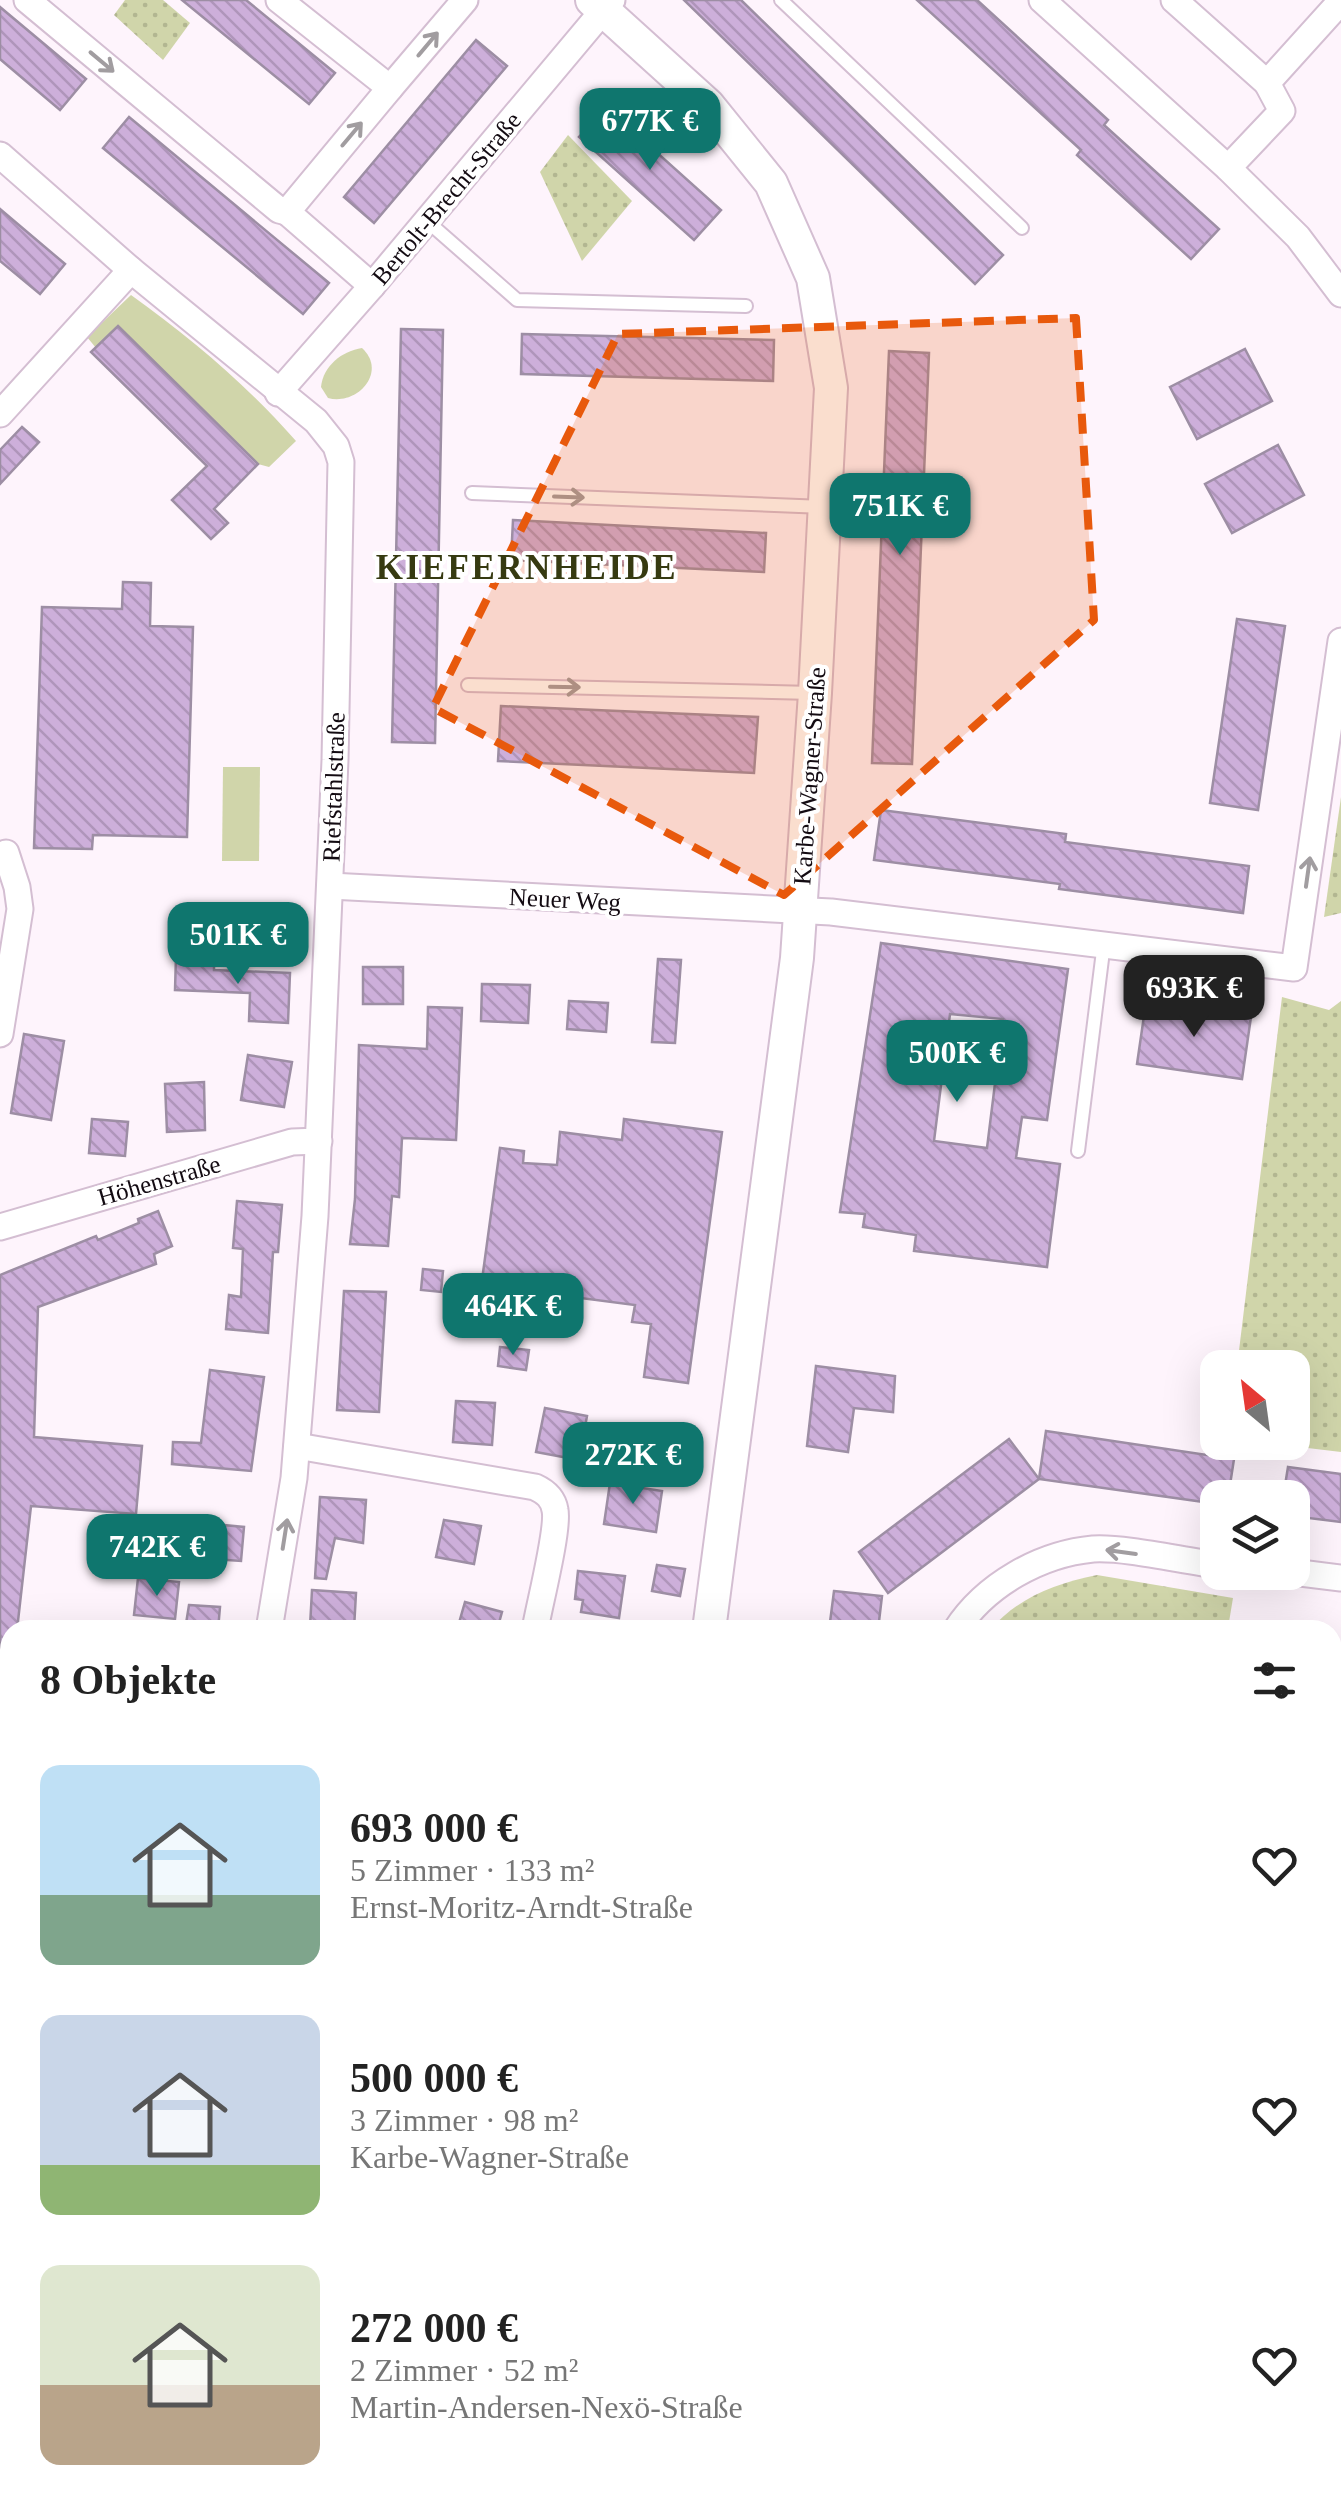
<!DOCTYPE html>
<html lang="de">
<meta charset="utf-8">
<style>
body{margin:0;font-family:"Times New Roman",serif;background:#f6f6f6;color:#222;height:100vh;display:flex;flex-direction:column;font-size:38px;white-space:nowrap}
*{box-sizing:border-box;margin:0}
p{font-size:32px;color:#767676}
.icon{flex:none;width:55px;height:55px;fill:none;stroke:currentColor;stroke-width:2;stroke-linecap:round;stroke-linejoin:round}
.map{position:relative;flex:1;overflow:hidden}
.panel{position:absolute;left:0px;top:1620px;width:1342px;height:892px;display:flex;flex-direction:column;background:#fff;border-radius:30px 30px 0 0;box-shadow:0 10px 40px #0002}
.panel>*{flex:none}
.needle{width:65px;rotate:331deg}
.controls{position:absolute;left:1200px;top:1350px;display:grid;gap:20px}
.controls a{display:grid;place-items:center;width:110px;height:110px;border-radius:20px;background:#fff;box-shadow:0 10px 40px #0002;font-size:50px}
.price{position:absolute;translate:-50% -85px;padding:0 22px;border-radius:20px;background:#0f766e;color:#fff;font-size:32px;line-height:65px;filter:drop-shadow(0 2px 5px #0008)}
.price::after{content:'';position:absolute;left:50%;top:60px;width:30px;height:22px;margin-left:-15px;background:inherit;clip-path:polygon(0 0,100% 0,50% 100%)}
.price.on{background:#222;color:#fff}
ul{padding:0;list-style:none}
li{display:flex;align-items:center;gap:30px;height:250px;padding:0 40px}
li span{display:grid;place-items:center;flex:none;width:280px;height:200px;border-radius:20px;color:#555}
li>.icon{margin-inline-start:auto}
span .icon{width:120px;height:120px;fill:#fffc;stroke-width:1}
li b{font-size:42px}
h2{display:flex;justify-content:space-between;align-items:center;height:120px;padding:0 40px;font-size:42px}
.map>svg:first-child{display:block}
</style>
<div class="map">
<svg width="1341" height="2512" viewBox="0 0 1341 2512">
<defs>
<pattern id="forest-firs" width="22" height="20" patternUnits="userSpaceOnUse" patternTransform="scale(2.5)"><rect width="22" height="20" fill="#b3b886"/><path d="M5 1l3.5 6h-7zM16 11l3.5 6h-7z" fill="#999d73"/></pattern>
<pattern id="park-dots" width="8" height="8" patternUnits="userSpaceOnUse" patternTransform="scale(2.5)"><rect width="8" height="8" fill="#d0d5aa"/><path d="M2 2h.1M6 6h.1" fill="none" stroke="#b2b691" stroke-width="1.8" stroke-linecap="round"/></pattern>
<pattern id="building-back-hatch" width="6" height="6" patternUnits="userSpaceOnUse" patternTransform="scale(2.5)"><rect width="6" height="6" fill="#cdafda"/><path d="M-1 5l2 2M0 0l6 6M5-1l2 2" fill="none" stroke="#af95ba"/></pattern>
</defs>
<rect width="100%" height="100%" fill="#fef4fc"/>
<!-- green -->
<g fill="#d0d5aa">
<path d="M 131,295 C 191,338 248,386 296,441 L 269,467 L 258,464 L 118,326 L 96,348 L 87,337 Z"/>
<path d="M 362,348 C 388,372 357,406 328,398 L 321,387 C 323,366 342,351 362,348 Z"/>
<path d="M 223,767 L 260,767 L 259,861 L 222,861 Z"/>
<path d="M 1332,1757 L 1341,1766 L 1341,1859 L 1333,1872 Z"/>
<path d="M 186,2503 L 490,2502 L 495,2504 L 486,2512 L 198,2512 Z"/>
</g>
<!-- forest -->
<path fill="url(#forest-firs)" d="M 1333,2142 L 1341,2144 L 1341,2195 L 1333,2193 Z"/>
<!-- park -->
<g fill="url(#park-dots)">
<path d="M 125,0 L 163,0 L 190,23 L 163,60 L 114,15 Z"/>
<path d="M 568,135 L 632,201 L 582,261 L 540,172 Z"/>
<path d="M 1341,797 L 1341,913 L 1324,917 Z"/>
<path d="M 1282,997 L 1329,1010 L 1341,1001 L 1341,1452 L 1265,1443 L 1292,1442 L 1292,1368 L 1237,1367 Z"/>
<path d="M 1097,1575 L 1233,1598 L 1228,1628 L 990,1630 C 1019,1597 1054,1584 1097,1575 Z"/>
<path d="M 559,2503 L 624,2506 L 624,2512 L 551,2512 Z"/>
</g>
<!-- building -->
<g fill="url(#building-back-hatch)" stroke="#9d8ea4" stroke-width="2.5" fill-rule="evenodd">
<path d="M 182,0 L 246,0 L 335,73 L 309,104 Z"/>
<path d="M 684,0 L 741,0 L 1003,255 L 975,284 Z"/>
<path d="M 917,0 L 977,0 L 1108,120 L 1104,125 L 1219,229 L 1191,259 L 1077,155 L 1081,150 Z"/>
<path d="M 0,7 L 86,79 L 60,110 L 0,59 Z"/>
<path d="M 476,40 L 507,66 L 374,223 L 344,197 Z"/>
<path d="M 606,107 L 721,210 L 694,240 L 579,137 Z"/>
<path d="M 129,117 L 329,283 L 303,314 L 103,148 Z"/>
<path d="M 0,209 L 65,264 L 40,294 L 0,261 Z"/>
<path d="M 118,326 L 258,464 L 214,509 L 228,523 L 211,539 L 172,500 L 207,466 L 91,352 Z"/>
<path d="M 401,329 L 443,330 L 435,743 L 392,742 Z"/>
<path d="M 522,334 L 774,340 L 773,381 L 521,374 Z"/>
<path d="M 1245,349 L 1272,401 L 1197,439 L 1170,387 Z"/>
<path d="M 889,351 L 929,353 L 912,764 L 872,763 Z"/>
<path d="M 22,427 L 39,442 L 0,484 L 0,450 Z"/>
<path d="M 1278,445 L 1304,495 L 1232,533 L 1205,484 Z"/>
<path d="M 513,520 L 766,533 L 764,572 L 511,560 Z"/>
<path d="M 123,582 L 151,583 L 150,626 L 193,627 L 187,837 L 93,835 L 92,849 L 34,848 L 42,607 L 122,609 Z"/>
<path d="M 1237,619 L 1285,626 L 1258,810 L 1210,803 Z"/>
<path d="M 501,706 L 758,717 L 754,773 L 498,761 Z"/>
<path d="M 881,810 L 1066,834 L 1065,842 L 1249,866 L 1243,913 L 1059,889 L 1060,884 L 874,860 Z"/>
<path d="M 881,943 L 1068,969 L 1047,1120 L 1022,1117 L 1016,1158 L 1060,1164 L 1047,1267 L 914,1251 L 916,1235 L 863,1227 L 865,1214 L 840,1212 ZM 950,1014 L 1003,1019 L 987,1148 L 934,1141 Z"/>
<path d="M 176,956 L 214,958 L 214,970 L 290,973 L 288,1023 L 249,1021 L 250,993 L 175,990 Z"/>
<path d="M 658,959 L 681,960 L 675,1043 L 652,1042 Z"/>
<rect x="363" y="967" width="40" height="37"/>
<path d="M 482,984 L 530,985 L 528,1023 L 481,1021 Z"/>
<path d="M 569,1001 L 608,1003 L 606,1032 L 567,1029 Z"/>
<path d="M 1146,1002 L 1251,1017 L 1242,1079 L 1137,1064 Z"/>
<path d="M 428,1007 L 462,1008 L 456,1140 L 402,1138 L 399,1197 L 392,1196 L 388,1246 L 350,1244 L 355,1199 L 359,1045 L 427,1049 Z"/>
<path d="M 24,1034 L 64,1041 L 51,1120 L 11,1113 Z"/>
<path d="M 248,1055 L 292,1062 L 284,1107 L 241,1100 Z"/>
<path d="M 204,1082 L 205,1130 L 167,1132 L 165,1084 Z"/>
<path d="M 92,1119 L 128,1122 L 125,1156 L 89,1153 Z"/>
<path d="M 624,1119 L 722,1132 L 688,1383 L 644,1377 L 651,1324 L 632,1322 L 635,1305 L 542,1293 L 543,1289 L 482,1280 L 500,1148 L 524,1151 L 523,1163 L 557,1165 L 560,1132 L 622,1140 Z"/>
<path d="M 237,1201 L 282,1205 L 278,1252 L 273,1252 L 268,1333 L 226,1329 L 229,1295 L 241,1297 L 243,1249 L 233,1248 Z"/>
<path d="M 158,1211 L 172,1246 L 154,1254 L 156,1264 L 38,1307 L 34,1437 L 142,1446 L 136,1514 L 31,1506 L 17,1630 L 10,1630 L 10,1656 L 0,1656 L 0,1275 L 96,1236 L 98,1240 L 139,1223 L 138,1219 Z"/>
<path d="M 423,1269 L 443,1271 L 441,1292 L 421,1290 Z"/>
<path d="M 344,1291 L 386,1292 L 379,1412 L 337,1410 Z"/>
<path d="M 500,1347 L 529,1350 L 526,1370 L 498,1366 Z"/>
<path d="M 816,1366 L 895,1376 L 893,1412 L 854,1408 L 848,1452 L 807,1446 Z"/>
<path d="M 210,1370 L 264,1377 L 251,1471 L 172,1464 L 173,1442 L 201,1443 Z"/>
<path d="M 456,1401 L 495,1403 L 492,1445 L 453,1442 Z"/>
<path d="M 545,1408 L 587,1416 L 579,1460 L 536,1452 Z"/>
<path d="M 1046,1431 L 1234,1459 L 1228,1498 L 1218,1498 L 1218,1504 L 1039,1479 Z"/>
<path d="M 1009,1439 L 1039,1479 L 888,1593 L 859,1552 Z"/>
<path d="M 1288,1467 L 1341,1474 L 1341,1522 L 1292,1516 L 1292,1498 L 1283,1498 Z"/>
<path d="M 610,1483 L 662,1491 L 656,1532 L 604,1524 Z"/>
<path d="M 320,1497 L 366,1500 L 363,1543 L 335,1538 L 326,1579 L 315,1578 Z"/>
<path d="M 444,1520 L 481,1526 L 474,1564 L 436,1557 Z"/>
<path d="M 202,1523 L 244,1527 L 241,1561 L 199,1558 Z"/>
<path d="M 657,1565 L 685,1569 L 680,1596 L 652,1591 Z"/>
<path d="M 578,1571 L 625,1576 L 619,1618 L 581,1612 L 583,1600 L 575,1599 Z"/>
<path d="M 138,1578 L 179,1582 L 175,1619 L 134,1615 Z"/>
<path d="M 312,1590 L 356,1593 L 354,1629 L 310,1627 Z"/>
<path d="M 834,1591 L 882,1596 L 878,1630 L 829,1630 Z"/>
<path d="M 465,1602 L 502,1612 L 497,1630 L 457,1630 Z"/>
<path d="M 189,1605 L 220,1607 L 218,1630 L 185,1630 Z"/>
</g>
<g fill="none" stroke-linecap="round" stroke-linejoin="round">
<defs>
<g id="service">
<path d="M 781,0 L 1022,228"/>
<path d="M 427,221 L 517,300 L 746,306"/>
<path d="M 472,493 L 824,507"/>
<path d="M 468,685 L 813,693"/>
<path d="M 1078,1151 L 1104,943"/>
</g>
<g id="minor">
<path d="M 27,0 L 279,210 L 287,212 L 390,88 L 279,0"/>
<path d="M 1042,0 L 1228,168 L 1298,237 L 1341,294"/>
<path d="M 1174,0 L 1267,83"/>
<path d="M 390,88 L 465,0"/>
<path d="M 0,155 L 131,270 L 316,421 L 336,446 L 341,462 L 335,760 L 315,1216 L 294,1478 L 269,1630"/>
<path d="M 1228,168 L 1282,111 L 1267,83 L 1341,1"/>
<path d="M 287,212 L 372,286"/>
<path d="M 278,393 L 372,286 L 612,0"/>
<path d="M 0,414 L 131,270"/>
<path d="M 330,886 L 831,912 L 1294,968 L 1341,641"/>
<path d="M 0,1034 L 20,909 L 17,887 L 6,853"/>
<path d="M 0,1227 L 292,1142 L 319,1141"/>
<path d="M 297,1446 L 535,1487 C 546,1492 553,1498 555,1510 C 559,1529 539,1606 535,1630"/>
<path d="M 1292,1572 L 1341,1578"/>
<path d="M 956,1630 C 985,1585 1040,1554 1093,1549 C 1125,1547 1184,1561 1218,1565"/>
<path d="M 0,1862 L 10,1864"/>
<path d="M 1332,1924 L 1341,1859"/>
<path d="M 1332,2119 L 1341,2121"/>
<path d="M 1332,2229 L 1341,2231"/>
<path d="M 58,2512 L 65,2502"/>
</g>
<g id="tertiary">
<path d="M 592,0 L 708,105 L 771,183 L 813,278 L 831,388 L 815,693 L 797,958 L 709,1630"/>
<path d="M 521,2512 L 531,2502"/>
</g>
</defs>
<!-- service casing -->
<use href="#service" stroke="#d4bed2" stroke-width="16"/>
<!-- minor casing -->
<use href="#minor" stroke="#d4bed2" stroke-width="29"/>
<!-- tertiary casing -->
<use href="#tertiary" stroke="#d4bed2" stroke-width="36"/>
<!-- service -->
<use href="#service" stroke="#fff" stroke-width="12"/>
<!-- minor -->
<use href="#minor" stroke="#fff" stroke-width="25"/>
<!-- tertiary -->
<use href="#tertiary" stroke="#fff" stroke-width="32"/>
</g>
<!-- one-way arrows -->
<defs><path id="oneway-shaft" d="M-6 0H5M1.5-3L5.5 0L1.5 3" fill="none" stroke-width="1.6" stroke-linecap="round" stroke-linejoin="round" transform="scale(2.5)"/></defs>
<g stroke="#a19da0">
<use href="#oneway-shaft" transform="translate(428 44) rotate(-50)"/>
<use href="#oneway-shaft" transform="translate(102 62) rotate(40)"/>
<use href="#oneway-shaft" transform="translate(352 134) rotate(-50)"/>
<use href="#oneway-shaft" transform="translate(569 497) rotate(2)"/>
<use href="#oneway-shaft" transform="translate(565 687) rotate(1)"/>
<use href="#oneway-shaft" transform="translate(1308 872) rotate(-82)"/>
<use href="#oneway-shaft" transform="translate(285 1534) rotate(-81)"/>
<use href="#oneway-shaft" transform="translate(1121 1552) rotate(-172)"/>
</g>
<!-- marked area -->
<path fill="#e8590c" fill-opacity="0.2" stroke="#e8590c" stroke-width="8" stroke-dasharray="20 12" stroke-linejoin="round" d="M 1076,318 L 1094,620 L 784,895 L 433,708 L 618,334 Z"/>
<g text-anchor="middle" stroke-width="8" stroke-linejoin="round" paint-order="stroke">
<!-- street labels -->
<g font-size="25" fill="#130b12" stroke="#fff">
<text transform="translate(446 198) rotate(-50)" y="9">Bertolt-Brecht-Straße</text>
<text transform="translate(809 776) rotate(-86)" y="9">Karbe-Wagner-Straße</text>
<text transform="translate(333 787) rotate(-88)" y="9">Riefstahlstraße</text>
<text transform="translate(565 899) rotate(3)" y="9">Neuer Weg</text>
<text transform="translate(159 1180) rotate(-16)" y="9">Höhenstraße</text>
</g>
<!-- district labels -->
<g font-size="35" font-weight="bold" letter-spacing="2.5" fill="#363a11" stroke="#fff">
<text x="527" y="579">KIEFERNHEIDE</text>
</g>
</g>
</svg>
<div class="controls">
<a><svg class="needle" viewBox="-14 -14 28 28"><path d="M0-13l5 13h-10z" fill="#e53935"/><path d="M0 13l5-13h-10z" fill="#767676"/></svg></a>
<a><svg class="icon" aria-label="layers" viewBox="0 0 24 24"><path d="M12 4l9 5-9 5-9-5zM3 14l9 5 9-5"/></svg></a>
</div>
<b class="price" style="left:650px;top:173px">677K €</b>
<b class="price" style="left:900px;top:558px">751K €</b>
<b class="price" style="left:238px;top:987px">501K €</b>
<b class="price on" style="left:1194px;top:1040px">693K €</b>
<b class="price" style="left:957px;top:1105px">500K €</b>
<b class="price" style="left:513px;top:1358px">464K €</b>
<b class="price" style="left:633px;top:1507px">272K €</b>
<b class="price" style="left:157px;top:1599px">742K €</b>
<section class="panel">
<h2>8 Objekte<svg class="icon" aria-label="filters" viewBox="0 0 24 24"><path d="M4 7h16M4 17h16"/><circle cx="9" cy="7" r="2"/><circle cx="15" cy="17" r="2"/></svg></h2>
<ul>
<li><span style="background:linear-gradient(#bfe0f5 65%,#7fa58c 0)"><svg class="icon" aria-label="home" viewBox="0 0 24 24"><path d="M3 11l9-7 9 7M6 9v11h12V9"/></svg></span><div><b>693 000 €</b><p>5 Zimmer · 133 m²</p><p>Ernst-Moritz-Arndt-Straße</p></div><svg class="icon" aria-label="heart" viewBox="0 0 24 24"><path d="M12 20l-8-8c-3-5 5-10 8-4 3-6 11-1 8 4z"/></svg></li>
<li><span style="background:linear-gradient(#c9d6e8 75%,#8fb573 0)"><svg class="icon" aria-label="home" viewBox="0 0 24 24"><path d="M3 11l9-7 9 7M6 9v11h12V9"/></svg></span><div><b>500 000 €</b><p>3 Zimmer · 98 m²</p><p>Karbe-Wagner-Straße</p></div><svg class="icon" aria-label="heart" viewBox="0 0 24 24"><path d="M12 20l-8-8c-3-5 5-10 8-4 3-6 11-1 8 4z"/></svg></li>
<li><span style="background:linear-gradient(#dfe7d0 60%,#b9a48a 0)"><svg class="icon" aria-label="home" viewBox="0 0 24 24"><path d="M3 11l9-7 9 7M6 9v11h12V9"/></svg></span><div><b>272 000 €</b><p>2 Zimmer · 52 m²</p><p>Martin-Andersen-Nexö-Straße</p></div><svg class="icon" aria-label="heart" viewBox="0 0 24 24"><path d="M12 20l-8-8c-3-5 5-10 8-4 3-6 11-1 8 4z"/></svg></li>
</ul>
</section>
</div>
